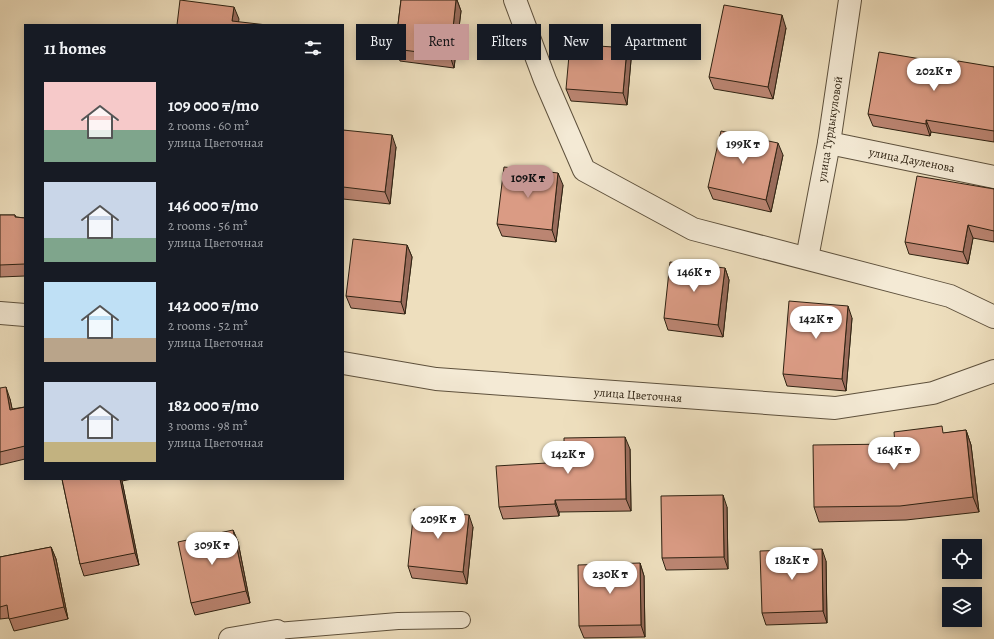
<!DOCTYPE html>
<meta charset="utf-8">
<style>
body{margin:0;font-family:Alegreya,serif;background:#242831;color:#f1f3f6;height:100vh;display:flex;flex-direction:column;font-size:15px;white-space:nowrap}
*{box-sizing:border-box;margin:0}
p{font-size:13px;color:#9ea1a6}
.icon{flex:none;width:22px;height:22px;fill:none;stroke:currentColor;stroke-width:2;stroke-linecap:round;stroke-linejoin:round}
.map{position:relative;flex:1;overflow:hidden}
.panel{position:absolute;left:24px;top:24px;width:320px;height:456px;display:flex;flex-direction:column;background:#171b24;border-radius:0px;box-shadow:0 2px 10px #0003}
.panel>*{flex:none}
.top-card{position:absolute;left:356px;top:24px;width:380px;height:36px;display:flex;gap:8px}
.buttons{position:absolute;left:942px;top:539px;display:grid;gap:8px}
.buttons a{display:grid;place-items:center;width:40px;height:40px;border-radius:0px;background:#171b24;box-shadow:0 2px 10px #0003;font-size:20px}
.price{position:absolute;translate:-50% -34px;padding:0 9px;border-radius:14px;background:#fff;color:#222;font-size:13px;line-height:26px;filter:drop-shadow(0 1px 2px #0008)}
.price::after{content:'';position:absolute;left:50%;top:24px;width:12px;height:9px;margin-left:-6px;background:inherit;clip-path:polygon(0 0,100% 0,50% 100%)}
.price.current{background:#c59692;color:#111}
ul{padding:0;list-style:none}
li{display:flex;align-items:center;gap:12px;height:100px;padding:0 20px}
li span{display:grid;place-items:center;flex:none;width:112px;height:80px;border-radius:0px;color:#555}
li>.icon{margin-inline-start:auto}
span .icon{width:48px;height:48px;fill:#fffc;stroke-width:1}
li b{font-size:17px}
h2{display:flex;justify-content:space-between;align-items:center;height:48px;padding:0 20px;font-size:17px}
.chip{padding:0 14px;border-radius:0px;background:#171b24;box-shadow:0 2px 10px #0003;font-size:14px;line-height:36px}
.chip.current{background:#c59692;color:#111}
.map>svg:first-child{display:block}
</style>
<div class="map">
<svg width="994" height="639" viewBox="0 0 994 639">
<rect width="100%" height="100%" fill="#eedfbe"/>
<filter id="stains"><feTurbulence type="fractalNoise" baseFrequency=".005" numOctaves="4"/><feColorMatrix values="0 0 0 0 .2 0 0 0 0 .09 0 0 0 0 .02 0 0 0 .5 -.17"/></filter>
<radialGradient id="worn" r=".72"><stop offset=".6" stop-color="#630" stop-opacity="0"/><stop offset="1" stop-color="#630" stop-opacity=".3"/></radialGradient>
<g fill="none" stroke-linecap="round" stroke-linejoin="round">
<defs>
<path id="lane" d="M 269,639 L 277,631 L 398,621 L 462,620"/>
<g id="street">
<path d="M 515,0 L 545,80 L 584,170 L 693,229 L 950,296 L 994,317"/>
<path d="M 829,143 L 994,177"/>
<path d="M 807,258 L 829,143 L 850,0"/>
<path d="M 0,313 L 25,315"/>
<path d="M 343,363 L 436,379 L 835,408 L 933,393 L 994,371"/>
<path d="M 230,639 L 277,631"/>
</g>
</defs>
<!-- lane casing -->
<use href="#lane" stroke="#5e513d" stroke-width="18"/>
<!-- street casing -->
<use href="#street" stroke="#5e513d" stroke-width="24"/>
<!-- lane -->
<use href="#lane" stroke="#f4ead5" stroke-width="16"/>
<!-- street -->
<use href="#street" stroke="#f4ead5" stroke-width="22"/>
</g>
<!-- wall -->
<g fill="#bb8572" stroke="#2e2212">
<path d="M 401,0 L 457,0 L 461,11 L 454,68 L 400,61 L 395,49 Z"/>
<path d="M 786,28 L 773,99 L 714,89 L 709,77 Z"/>
<path d="M 631,60 L 627,105 L 571,101 L 566,89 Z"/>
<path d="M 957,65 L 994,67 L 994,142 L 931,132 L 930,136 L 873,126 L 868,114 Z"/>
<path d="M 343,130 L 396,147 L 390,204 L 343,199 Z"/>
<path d="M 783,155 L 771,212 L 713,199 L 708,187 Z"/>
<path d="M 563,185 L 556,242 L 502,236 L 497,224 Z"/>
<path d="M 994,189 L 994,242 L 973,238 L 968,264 L 909,254 L 905,242 Z"/>
<path d="M 0,215 L 15,215 L 16,217 L 25,218 L 25,276 L 0,277 Z"/>
<path d="M 407,245 L 412,257 L 405,314 L 351,308 L 346,296 Z"/>
<path d="M 725,268 L 729,280 L 723,337 L 668,330 L 664,318 Z"/>
<path d="M 852,318 L 846,391 L 787,386 L 783,374 Z"/>
<path d="M 0,388 L 10,399 L 12,409 L 25,407 L 25,459 L 0,465 Z"/>
<path d="M 966,430 L 971,445 L 979,512 L 906,520 L 819,522 L 814,507 L 895,444 L 945,433 Z"/>
<path d="M 630,449 L 631,511 L 559,512 L 559,516 L 503,519 L 499,507 L 564,462 Z"/>
<path d="M 62,479 L 132,479 L 122,481 L 139,565 L 84,576 L 80,564 Z"/>
<path d="M 727,507 L 728,569 L 666,570 L 662,558 Z"/>
<path d="M 473,527 L 467,584 L 412,578 L 408,566 Z"/>
<path d="M 233,530 L 238,542 L 250,603 L 195,615 L 191,603 Z"/>
<path d="M 51,547 L 56,559 L 68,619 L 14,631 L 9,618 L 0,619 L 0,557 Z"/>
<path d="M 826,561 L 827,623 L 766,625 L 762,613 Z"/>
<path d="M 640,563 L 644,576 L 645,637 L 584,638 L 579,626 Z"/>
</g>
<!-- shaded-wall -->
<g fill="#996c5c" stroke="#2e2212">
<path d="M 456,0 L 457,0 L 461,11 L 454,68 L 450,56 Z"/>
<path d="M 234,7 L 239,19 L 238,25 L 232,21 Z"/>
<path d="M 782,15 L 786,28 L 773,99 L 768,87 Z"/>
<path d="M 627,48 L 631,60 L 627,105 L 623,93 Z"/>
<path d="M 926,120 L 931,132 L 930,136 L 926,124 Z"/>
<path d="M 392,135 L 396,147 L 390,204 L 385,192 Z"/>
<path d="M 778,143 L 783,155 L 771,212 L 766,200 Z"/>
<path d="M 558,173 L 563,185 L 556,242 L 552,230 Z"/>
<path d="M 968,225 L 973,238 L 968,264 L 963,252 Z"/>
<path d="M 407,245 L 412,257 L 405,314 L 401,302 Z"/>
<path d="M 725,268 L 729,280 L 723,337 L 718,325 Z"/>
<path d="M 848,306 L 852,318 L 846,391 L 842,379 Z"/>
<path d="M 6,387 L 10,399 L 15,422 L 10,410 Z"/>
<path d="M 966,430 L 971,445 L 979,512 L 973,497 Z"/>
<path d="M 625,437 L 630,449 L 631,511 L 626,499 Z"/>
<path d="M 120,479 L 121,479 L 122,481 L 139,565 L 135,553 Z"/>
<path d="M 723,495 L 727,507 L 728,569 L 724,557 Z"/>
<path d="M 555,500 L 559,512 L 559,516 L 555,504 Z"/>
<path d="M 469,515 L 473,527 L 467,584 L 463,572 Z"/>
<path d="M 233,530 L 238,542 L 250,603 L 246,591 Z"/>
<path d="M 51,547 L 56,559 L 68,619 L 64,607 Z"/>
<path d="M 822,549 L 826,561 L 827,623 L 823,611 Z"/>
<path d="M 640,563 L 644,576 L 645,637 L 641,625 Z"/>
</g>
<!-- building -->
<g fill="#da9b84" stroke="#2e2212">
<path d="M 180,0 L 234,7 L 232,21 L 267,25 L 177,25 Z"/>
<path d="M 401,0 L 456,0 L 450,56 L 395,49 Z"/>
<path d="M 724,5 L 782,15 L 768,87 L 709,77 Z"/>
<path d="M 570,44 L 627,48 L 623,93 L 566,89 Z"/>
<path d="M 879,52 L 957,65 L 958,61 L 994,67 L 994,131 L 926,120 L 926,124 L 868,114 Z"/>
<path d="M 343,130 L 392,135 L 385,192 L 343,187 Z"/>
<path d="M 721,131 L 778,143 L 766,200 L 708,187 Z"/>
<path d="M 504,167 L 558,173 L 552,230 L 497,224 Z"/>
<path d="M 917,176 L 994,189 L 994,231 L 968,225 L 963,252 L 905,242 Z"/>
<path d="M 0,215 L 15,215 L 15,217 L 25,218 L 25,264 L 0,265 Z"/>
<path d="M 353,239 L 407,245 L 401,302 L 346,296 Z"/>
<path d="M 670,262 L 725,268 L 718,325 L 664,318 Z"/>
<path d="M 789,301 L 848,306 L 842,379 L 783,374 Z"/>
<path d="M 6,387 L 10,410 L 25,407 L 25,446 L 0,452 L 0,388 Z"/>
<path d="M 942,426 L 943,433 L 966,430 L 973,497 L 900,506 L 814,507 L 813,445 L 895,444 L 894,432 Z"/>
<path d="M 625,437 L 626,499 L 555,500 L 555,504 L 499,507 L 496,466 L 564,462 L 564,438 Z"/>
<path d="M 62,479 L 120,479 L 135,553 L 80,564 Z"/>
<path d="M 723,495 L 724,557 L 662,558 L 661,496 Z"/>
<path d="M 414,509 L 469,515 L 463,572 L 408,566 Z"/>
<path d="M 233,530 L 246,591 L 191,603 L 178,542 Z"/>
<path d="M 51,547 L 64,607 L 9,619 L 7,605 L 0,607 L 0,557 Z"/>
<path d="M 822,549 L 823,611 L 762,613 L 760,551 Z"/>
<path d="M 640,563 L 641,625 L 579,626 L 578,565 Z"/>
</g>
<g text-anchor="middle" stroke-width="3.5" stroke-linejoin="round" paint-order="stroke">
<!-- street labels -->
<g font-size="12" fill="#2e2212" stroke="#f4ead5">
<text transform="translate(830 129) rotate(-81)" y="4">улица Турдыкуловой</text>
<text transform="translate(912 160) rotate(11)" y="4">улица Дауленова</text>
<text transform="translate(638 395) rotate(4)" y="4">улица Цветочная</text>
</g>
</g>
<rect width="100%" height="100%" filter="url(#stains)"/>
<rect width="100%" height="100%" fill="url(#worn)"/>
</svg>
<div class="buttons">
<a><svg class="icon" aria-label="locate" viewBox="0 0 24 24"><circle cx="12" cy="12" r="6"/><path d="M12 2v4M12 18v4M2 12h4M18 12h4"/></svg></a>
<a><svg class="icon" aria-label="layers" viewBox="0 0 24 24"><path d="M12 4l9 5-9 5-9-5zM3 14l9 5 9-5"/></svg></a>
</div>
<b class="price" style="left:934px;top:92px">202K ₸</b>
<b class="price" style="left:743px;top:165px">199K ₸</b>
<b class="price current" style="left:528px;top:199px">109K ₸</b>
<b class="price" style="left:694px;top:293px">146K ₸</b>
<b class="price" style="left:816px;top:340px">142K ₸</b>
<b class="price" style="left:894px;top:471px">164K ₸</b>
<b class="price" style="left:568px;top:475px">142K ₸</b>
<b class="price" style="left:438px;top:540px">209K ₸</b>
<b class="price" style="left:212px;top:566px">309K ₸</b>
<b class="price" style="left:792px;top:581px">182K ₸</b>
<b class="price" style="left:610px;top:595px">230K ₸</b>
<div class="top-card">
<a class="chip">Buy</a>
<a class="chip current">Rent</a>
<a class="chip">Filters</a>
<a class="chip">New</a>
<a class="chip">Apartment</a>
</div>
<section class="panel">
<h2>11 homes<svg class="icon" aria-label="filters" viewBox="0 0 24 24"><path d="M4 7h16M4 17h16"/><circle cx="9" cy="7" r="2"/><circle cx="15" cy="17" r="2"/></svg></h2>
<ul>
<li><span style="background:linear-gradient(#f6c9c9 60%,#7fa58c 0)"><svg class="icon" aria-label="home" viewBox="0 0 24 24"><path d="M3 11l9-7 9 7M6 9v11h12V9"/></svg></span><div><b>109 000 ₸/mo</b><p>2 rooms · 60 m²</p><p>улица Цветочная</p></div></li>
<li><span style="background:linear-gradient(#c9d6e8 70%,#7fa58c 0)"><svg class="icon" aria-label="home" viewBox="0 0 24 24"><path d="M3 11l9-7 9 7M6 9v11h12V9"/></svg></span><div><b>146 000 ₸/mo</b><p>2 rooms · 56 m²</p><p>улица Цветочная</p></div></li>
<li><span style="background:linear-gradient(#bfe0f5 70%,#b9a48a 0)"><svg class="icon" aria-label="home" viewBox="0 0 24 24"><path d="M3 11l9-7 9 7M6 9v11h12V9"/></svg></span><div><b>142 000 ₸/mo</b><p>2 rooms · 52 m²</p><p>улица Цветочная</p></div></li>
<li><span style="background:linear-gradient(#c9d6e8 75%,#c2b280 0)"><svg class="icon" aria-label="home" viewBox="0 0 24 24"><path d="M3 11l9-7 9 7M6 9v11h12V9"/></svg></span><div><b>182 000 ₸/mo</b><p>3 rooms · 98 m²</p><p>улица Цветочная</p></div></li>
</ul>
</section>
</div>
